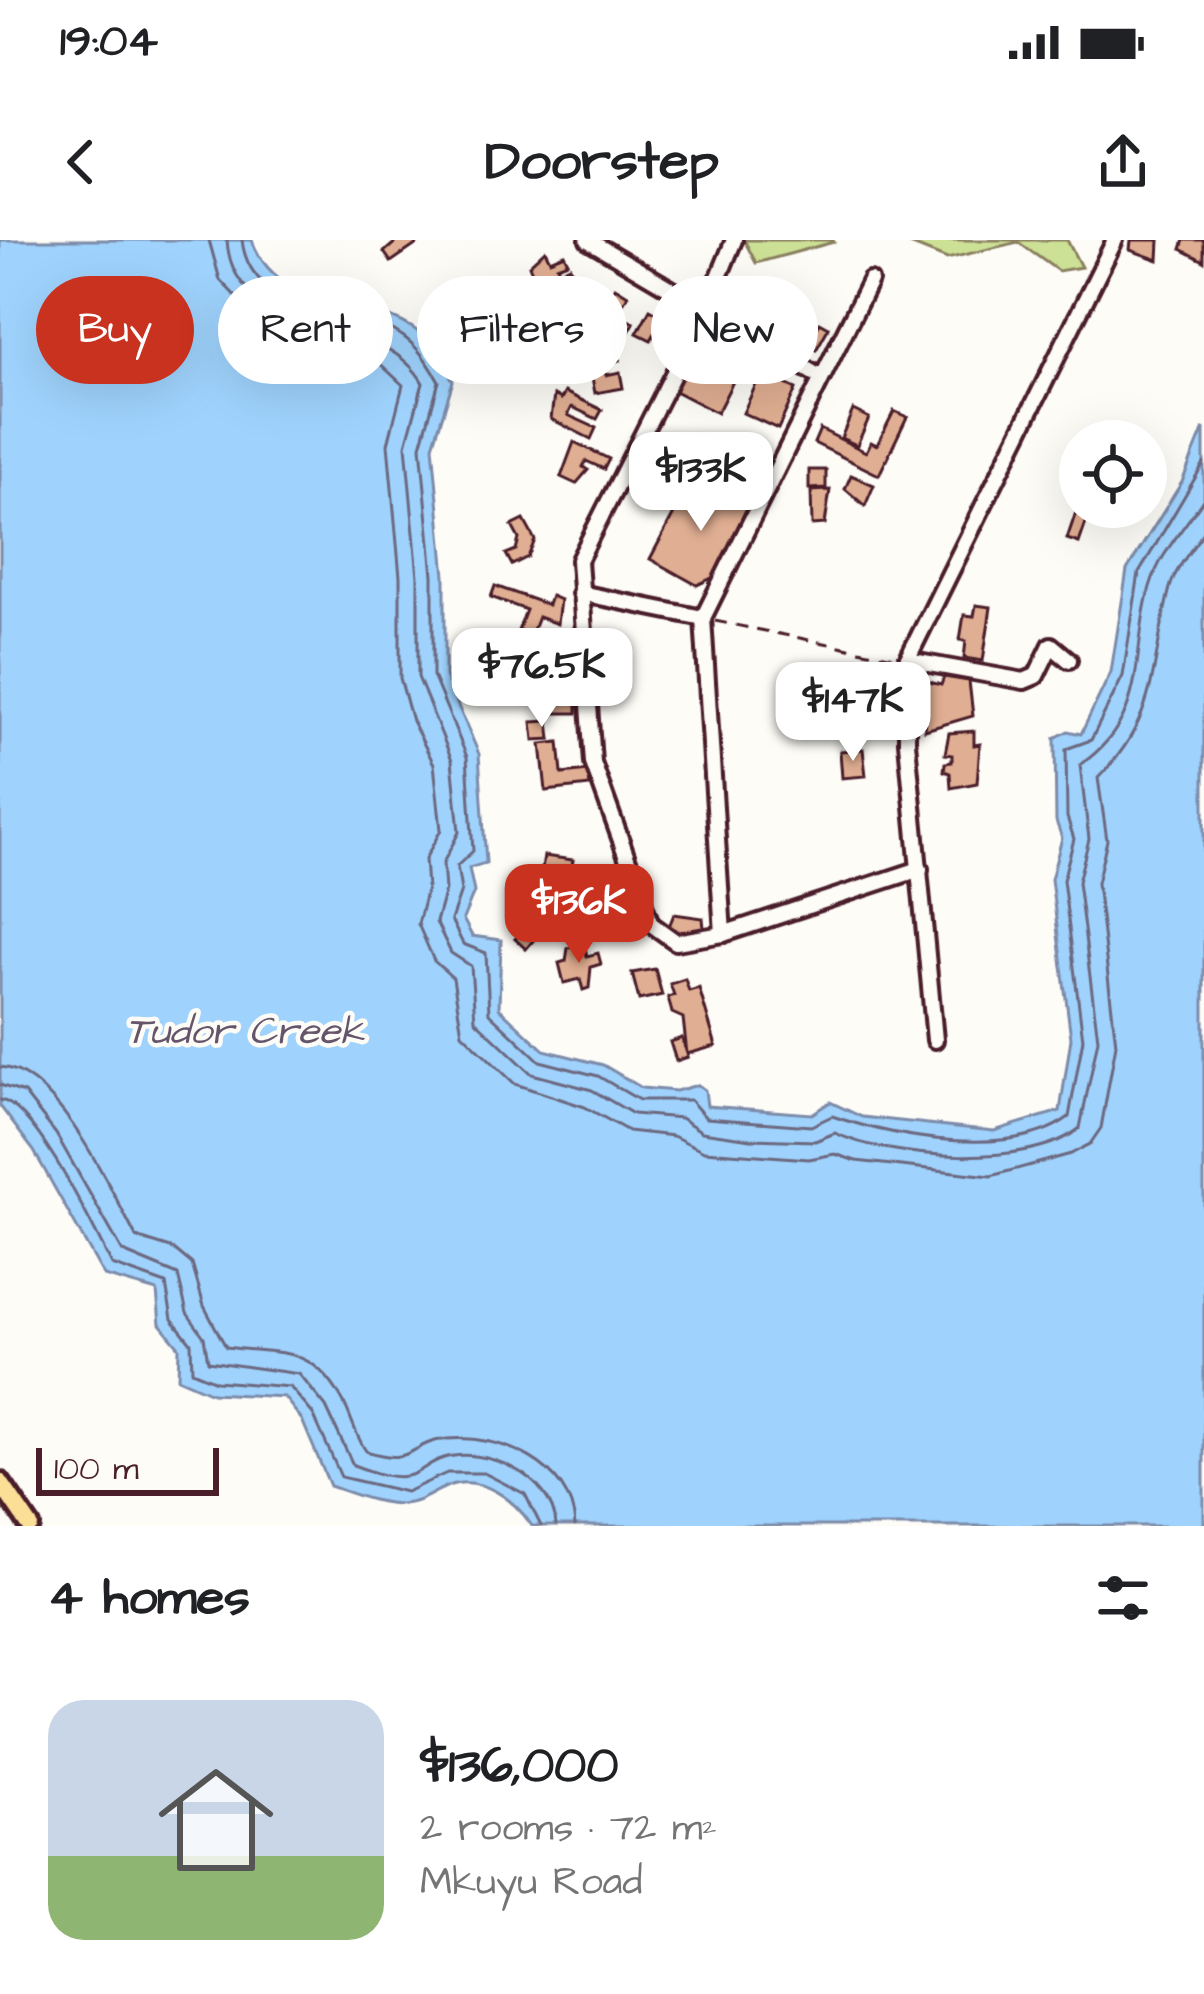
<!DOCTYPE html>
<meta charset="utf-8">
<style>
body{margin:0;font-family:"Architects Daughter",sans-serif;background:#f6f6f6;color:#202124;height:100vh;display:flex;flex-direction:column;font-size:45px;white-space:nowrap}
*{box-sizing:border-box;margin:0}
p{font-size:39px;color:#757577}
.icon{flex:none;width:66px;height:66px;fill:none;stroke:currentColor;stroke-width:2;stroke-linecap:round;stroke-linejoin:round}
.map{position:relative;height:1286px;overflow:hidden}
.drawer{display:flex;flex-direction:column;background:#fff;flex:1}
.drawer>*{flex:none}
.hud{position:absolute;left:36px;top:36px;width:1134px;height:108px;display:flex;gap:24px}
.fabs{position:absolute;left:1059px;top:180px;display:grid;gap:24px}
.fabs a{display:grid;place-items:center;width:108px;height:108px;border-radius:50%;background:#fff;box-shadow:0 12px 48px #0002;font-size:60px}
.scale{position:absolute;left:36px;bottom:30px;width:183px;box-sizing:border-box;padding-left:12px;border:6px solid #4a1f2b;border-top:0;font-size:33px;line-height:42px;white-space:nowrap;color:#4a1f2b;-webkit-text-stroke:9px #fdfcf7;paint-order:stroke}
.price{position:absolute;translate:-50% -102px;padding:0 27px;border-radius:24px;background:#fff;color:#222;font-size:39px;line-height:78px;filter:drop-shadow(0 3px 6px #0008)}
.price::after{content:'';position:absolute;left:50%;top:72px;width:36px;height:27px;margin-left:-18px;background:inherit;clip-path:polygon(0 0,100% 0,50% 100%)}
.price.on{background:#c8321e;color:#fff}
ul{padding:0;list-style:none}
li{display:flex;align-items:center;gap:36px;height:300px;padding:0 48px}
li+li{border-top:3px solid #e0e0e0}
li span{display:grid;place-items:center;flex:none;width:336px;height:240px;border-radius:36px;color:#555}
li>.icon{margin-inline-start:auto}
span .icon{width:144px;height:144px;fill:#fffc;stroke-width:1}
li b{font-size:51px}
h2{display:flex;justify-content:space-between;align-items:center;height:144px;padding:0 48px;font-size:51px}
.tag{padding:0 42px;border-radius:54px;background:#fff;box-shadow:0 12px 48px #0002;font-size:42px;line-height:108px}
.tag.on{background:#c8321e;color:#fff}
.status{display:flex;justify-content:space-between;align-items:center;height:84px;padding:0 60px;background:#fff;direction:ltr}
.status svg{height:33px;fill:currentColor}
header{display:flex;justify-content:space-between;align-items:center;height:156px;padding:0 48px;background:#fff;font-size:54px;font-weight:800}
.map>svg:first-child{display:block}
</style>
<div class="status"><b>19:04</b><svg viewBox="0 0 49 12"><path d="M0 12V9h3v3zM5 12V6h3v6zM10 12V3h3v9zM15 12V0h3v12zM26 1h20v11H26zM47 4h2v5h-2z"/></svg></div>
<header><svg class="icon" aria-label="back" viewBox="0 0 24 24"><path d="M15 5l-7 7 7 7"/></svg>Doorstep<svg class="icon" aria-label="share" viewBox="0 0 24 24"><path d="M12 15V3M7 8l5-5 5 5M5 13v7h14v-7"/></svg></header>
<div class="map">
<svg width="1204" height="1286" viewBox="0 0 1204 1286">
<rect width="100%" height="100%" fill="#fdfcf7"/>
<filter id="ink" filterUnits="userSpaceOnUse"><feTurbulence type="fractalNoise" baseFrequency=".00833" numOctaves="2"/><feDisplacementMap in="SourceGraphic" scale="24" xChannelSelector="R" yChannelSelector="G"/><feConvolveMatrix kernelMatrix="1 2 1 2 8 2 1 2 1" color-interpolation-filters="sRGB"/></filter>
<g filter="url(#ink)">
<!-- green -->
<g fill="#cce196" stroke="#8b8060" stroke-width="3">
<path d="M 744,0 L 833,0 L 834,2 L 756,23 Z"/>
<path d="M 900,0 L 1067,0 L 1081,27 L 1058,31 L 1018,2 L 947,19 Z"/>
</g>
<!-- water -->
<path fill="#9fd3fd" stroke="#7d8ba9" stroke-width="3" d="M 0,0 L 252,0 C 279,78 377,50 428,100 C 439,110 446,128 453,141 L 433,206 L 445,336 L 445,436 L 479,514 L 486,623 L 469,628 L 474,652 L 463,679 L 472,696 L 501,700 L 499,768 L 544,810 L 603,825 L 642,848 L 676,851 L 698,845 L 705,850 L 707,866 L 812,874 L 830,862 L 862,877 L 994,891 L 1060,871 L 1071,798 L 1051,639 L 1062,598 L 1056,581 L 1055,498 L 1068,491 L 1081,494 L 1111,432 L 1127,330 L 1182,242 L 1204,188 L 1204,1286 L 532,1286 C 515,1260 480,1232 446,1247 C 431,1253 421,1263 403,1264 C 377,1264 354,1254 330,1246 L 302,1180 L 284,1157 L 212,1153 L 178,1138 L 179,1107 L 160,1084 L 157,1051 L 104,1036 L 34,911 L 0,866 Z"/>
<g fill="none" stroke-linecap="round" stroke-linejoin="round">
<!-- shore -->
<g stroke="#6c677f" stroke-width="3">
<path d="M 209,0 L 220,40 L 264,86 L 374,118 L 403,145 L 388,204 L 400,337 L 400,438 L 412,481 L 434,524 L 441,590 L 425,619 L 427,648 L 418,684 L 434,721 L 453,738 L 462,793 L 515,844 L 585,867 L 628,891 L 673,896 L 704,911 L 809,919 L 835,914 L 856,921 L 991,936 L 1071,914 L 1090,904 L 1101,888 L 1116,804 L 1097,643 L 1107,600 L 1098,538 C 1160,477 1150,424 1170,348 C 1175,329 1193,308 1204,291"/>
<path d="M 227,0 C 233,104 380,66 423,143 L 406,205 L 418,337 L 418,437 L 452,520 L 459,592 L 443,623 L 445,650 L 436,682 L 451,713 L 471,726 L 475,780 L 532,834 L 592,850 L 633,874 L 681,878 L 702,892 L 751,899 L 815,901 L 835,893 C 889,919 1031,929 1080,888 L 1098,799 L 1078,642 L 1089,599 L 1080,525 C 1154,474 1128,407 1153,338 C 1163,310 1188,283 1204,258"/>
<path d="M 242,0 C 250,72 337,66 387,87 C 413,99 426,118 439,141 L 421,206 L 433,336 L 433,436 L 467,517 L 473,611 L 457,626 L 461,651 L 451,680 L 463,704 L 486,713 L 489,773 L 540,821 L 598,836 L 639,860 L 690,860 L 706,878 L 811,886 L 832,876 C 894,897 1012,920 1069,877 L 1083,799 L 1063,640 L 1074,599 L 1067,577 L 1066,509 L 1091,500 L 1123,436 L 1139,333 L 1204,223"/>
<path d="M 0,827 C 56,829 112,951 136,997 L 174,1009 L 192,1024 L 204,1066 L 226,1107 C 280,1115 310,1103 342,1159 C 351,1175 355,1195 366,1211 C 416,1227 407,1203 447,1199 C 500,1194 572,1224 575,1286"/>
<path d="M 0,845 L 24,853 L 56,894 L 123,1012 L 178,1035 L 187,1073 L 204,1097 L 208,1121 L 299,1134 L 326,1167 L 353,1225 C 370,1231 389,1239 407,1236 C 420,1234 428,1223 441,1219 C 484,1204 554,1237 556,1286"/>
<path d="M 0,860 C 35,864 95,992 112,1025 L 166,1044 L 172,1079 L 191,1103 L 192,1131 L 216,1141 L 290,1147 L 313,1174 L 341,1237 L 406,1252 L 447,1233 L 484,1233 L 525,1254 L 541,1286"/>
</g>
</g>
<!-- building -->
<g fill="#e0ae92" stroke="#4a1f2b" stroke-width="3">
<path d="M 398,0 L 423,0 L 391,22 L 384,12 Z"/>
<path d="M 1131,0 L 1159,0 L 1158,20 L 1130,10 Z"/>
<path d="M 1184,0 L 1204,0 L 1204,21 L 1181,9 Z"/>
<path d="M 545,10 L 550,20 L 564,14 L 568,22 L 557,26 L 559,31 L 570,26 L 578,44 L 543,59 L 529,25 Z"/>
<path d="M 615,47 L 628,55 L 617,74 L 634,83 L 622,104 L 593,87 Z"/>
<path d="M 722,55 L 742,62 L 735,81 L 715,73 Z"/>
<path d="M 748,68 L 769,76 L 761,94 L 740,85 Z"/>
<path d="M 650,69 L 673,82 L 664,98 L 655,93 L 651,100 L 637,93 Z"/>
<path d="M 780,73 L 801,84 L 800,93 L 803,87 L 814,93 L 820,82 L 829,87 L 816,110 L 807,105 L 801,117 L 776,104 L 781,96 L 771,91 Z"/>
<path d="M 704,87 L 749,110 L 717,173 L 673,150 Z"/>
<path d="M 617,106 L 620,120 L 604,124 L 606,135 L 620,132 L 623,148 L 595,153 L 589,122 L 583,123 L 581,114 Z"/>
<path d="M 770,137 L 796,149 L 778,189 L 743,173 L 759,138 L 767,142 Z"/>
<path d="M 565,152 L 602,170 L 597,179 L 572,167 L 568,175 L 596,188 L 591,199 L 551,179 L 554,155 L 561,159 Z"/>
<path d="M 853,170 L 869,178 L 857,205 L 841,198 Z"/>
<path d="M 894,171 L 907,177 L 879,235 L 814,203 L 820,189 L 866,212 L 871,202 L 877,205 Z"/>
<path d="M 574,202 L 609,219 L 604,229 L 586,221 L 583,227 L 588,230 L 576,244 L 561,237 Z"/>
<path d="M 740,203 L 757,225 L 732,246 L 716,226 L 724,220 L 730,227 L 737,221 L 729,212 Z"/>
<path d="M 809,230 L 826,230 L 826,248 L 809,249 Z"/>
<path d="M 851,235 L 874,245 L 865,266 L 845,249 Z"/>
<path d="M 708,244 L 752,268 L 720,334 L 697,345 L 650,319 L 685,253 Z"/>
<path d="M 830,250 L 825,284 L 812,285 L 811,251 Z"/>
<path d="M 1076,272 L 1088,277 L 1079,303 L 1067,299 Z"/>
<path d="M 524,280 L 535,300 L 528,317 L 512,325 L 506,314 L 516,310 L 519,299 L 512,286 Z"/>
<path d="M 495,346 L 548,365 L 551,356 L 560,360 L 557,384 L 538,377 L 531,395 L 518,391 L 526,370 L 491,357 Z"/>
<path d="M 976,365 L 991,367 L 983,421 L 964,418 L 966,401 L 960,400 L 964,375 L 974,376 Z"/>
<path d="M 539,424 L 542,435 L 560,435 L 560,452 L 577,452 L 577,473 L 548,473 L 548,457 L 520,458 L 519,425 Z"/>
<path d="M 944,437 L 969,441 L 973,476 L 925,490 L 921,440 L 941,445 Z"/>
<path d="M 549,481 L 551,499 L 534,500 L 532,482 Z"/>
<path d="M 974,491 L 974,505 L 980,504 L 977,543 L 951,548 L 950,533 L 944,531 L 945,523 L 952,522 L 952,515 L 945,514 L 949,493 Z"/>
<path d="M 559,502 L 562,534 L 588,531 L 590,546 L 546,551 L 541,504 Z"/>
<path d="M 863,509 L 866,536 L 842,538 L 840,511 Z"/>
<path d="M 544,616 L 573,620 L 571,632 L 581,634 L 579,648 L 540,641 Z"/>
<path d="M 674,674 L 703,678 L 704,688 L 681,696 L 668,689 Z"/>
<path d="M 527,686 L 537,696 L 526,709 L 515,699 Z"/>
<path d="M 584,704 L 587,716 L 598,713 L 601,724 L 591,727 L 589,748 L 583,750 L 580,739 L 564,743 L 559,723 L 566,721 L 568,708 Z"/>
<path d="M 655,729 L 662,755 L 639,760 L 632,733 Z"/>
<path d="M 685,739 L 689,751 L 699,748 L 716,806 L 687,814 L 683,778 L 672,773 L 668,757 L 674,755 L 670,744 Z"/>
<path d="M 682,798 L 688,817 L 676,821 L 670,802 Z"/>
</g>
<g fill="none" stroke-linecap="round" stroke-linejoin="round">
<defs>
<g id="minor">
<path d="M 588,0 L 820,137"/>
<path d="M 734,0 L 705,71 L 579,320 L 593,523 L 651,684 L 676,702 L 723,694 L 920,629"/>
<path d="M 580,353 L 703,378"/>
<path d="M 907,420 L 1024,441 L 1036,436 L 1051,405 L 1069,420"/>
<path d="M 723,694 L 703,378 L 870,41"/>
<path d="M 935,800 L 907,502 L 907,420 L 1115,0"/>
</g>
<path id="major" d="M 0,1242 L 30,1286"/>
</defs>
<!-- minor casing -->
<use href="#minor" stroke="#4a1f2b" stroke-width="22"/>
<!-- major casing -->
<use href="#major" stroke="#4a1f2b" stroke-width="26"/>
<!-- path -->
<path stroke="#4a1f2b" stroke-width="3" stroke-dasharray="12 9" stroke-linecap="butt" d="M 715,381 L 894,417"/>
<!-- minor -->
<use href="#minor" stroke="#fdfcf7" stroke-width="14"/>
<!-- major -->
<use href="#major" stroke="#fbdf96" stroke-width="16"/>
</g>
</g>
<g text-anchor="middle" stroke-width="9" stroke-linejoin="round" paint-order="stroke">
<!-- water labels -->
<g font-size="39" font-style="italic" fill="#64556a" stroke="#fdfcf7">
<text x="245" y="803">Tudor Creek</text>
</g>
</g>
</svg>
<div class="fabs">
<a><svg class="icon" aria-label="locate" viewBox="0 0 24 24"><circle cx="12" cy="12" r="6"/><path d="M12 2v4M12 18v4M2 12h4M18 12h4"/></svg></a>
</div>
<div class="scale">100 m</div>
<b class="price" style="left:701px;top:294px">$133K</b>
<b class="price" style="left:542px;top:490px">$76.5K</b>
<b class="price" style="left:853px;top:524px">$147K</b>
<b class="price on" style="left:579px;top:726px">$136K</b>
<div class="hud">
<a class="tag on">Buy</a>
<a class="tag">Rent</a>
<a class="tag">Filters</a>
<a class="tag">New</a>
</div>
</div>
<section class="drawer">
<h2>4 homes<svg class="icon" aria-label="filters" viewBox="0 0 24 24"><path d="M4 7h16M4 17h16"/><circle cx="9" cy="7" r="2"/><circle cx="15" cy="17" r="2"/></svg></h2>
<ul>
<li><span style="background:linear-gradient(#c9d6e8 65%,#8fb573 0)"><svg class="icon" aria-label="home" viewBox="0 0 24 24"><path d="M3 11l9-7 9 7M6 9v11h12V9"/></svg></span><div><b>$136,000</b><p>2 rooms · 72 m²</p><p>Mkuyu Road</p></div></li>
</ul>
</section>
